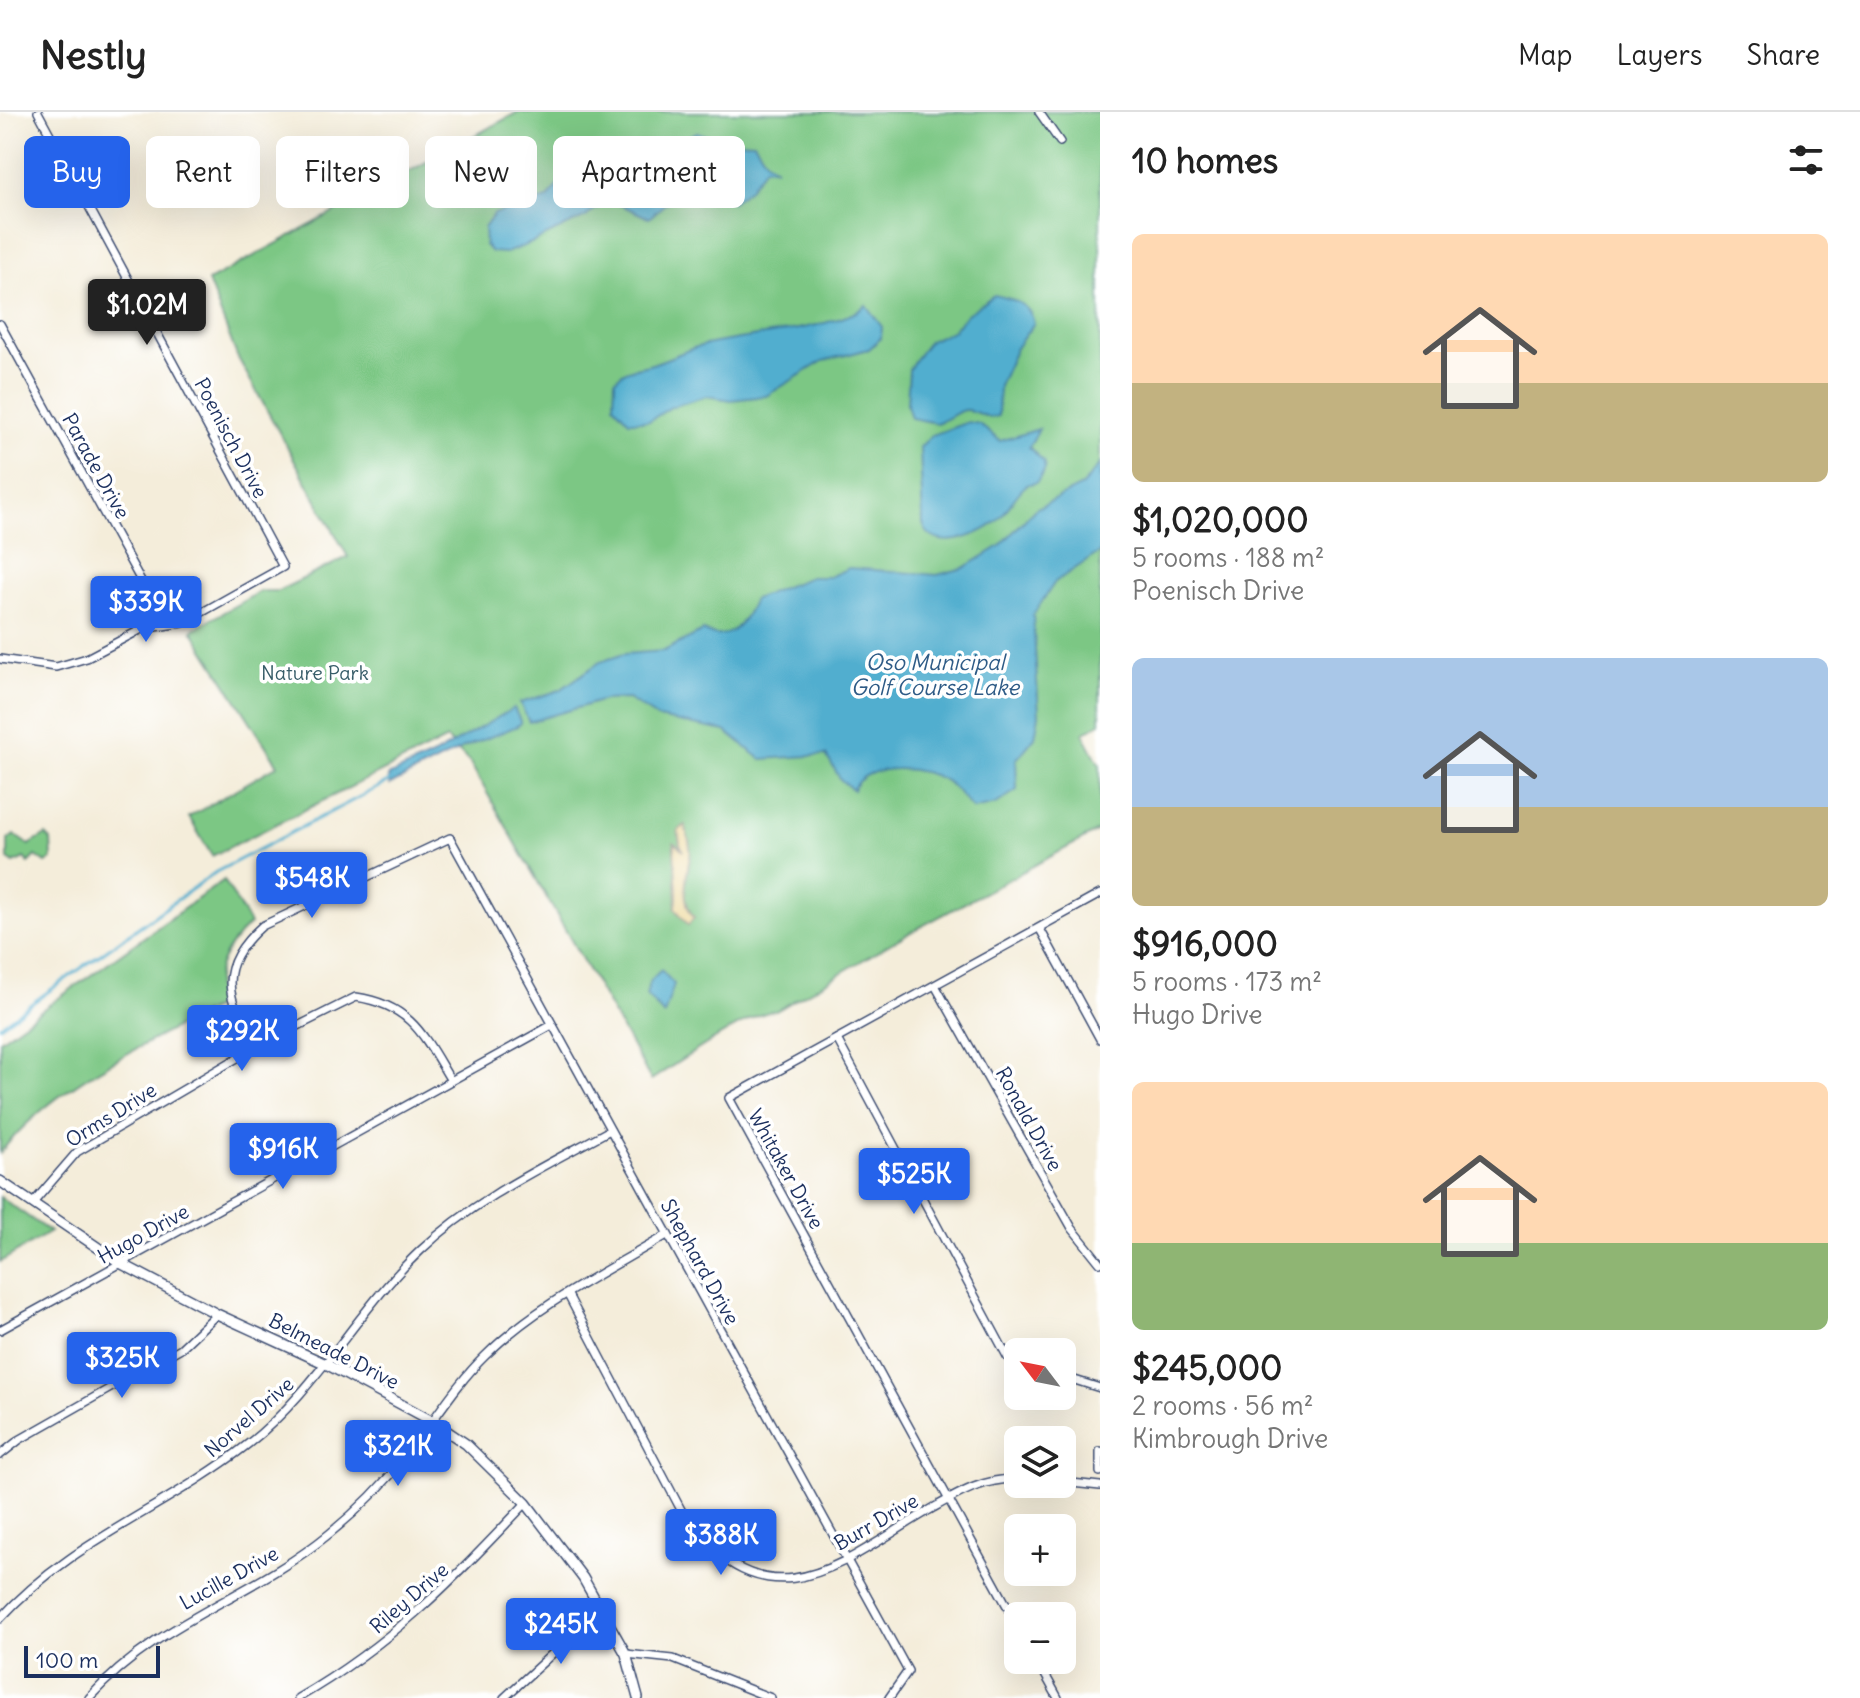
<!DOCTYPE html>
<meta charset="utf-8">
<style>
body{margin:0;font-family:Delius,sans-serif;background:#f6f6f6;color:#222;height:100vh;display:flex;flex-direction:column;font-size:30px;white-space:nowrap}
*{box-sizing:border-box;margin:0}
p{font-size:26px;color:#767676}
.icon{flex:none;width:44px;height:44px;fill:none;stroke:currentColor;stroke-width:2;stroke-linecap:round;stroke-linejoin:round}
.map{position:relative;flex:1;overflow:hidden}
.details{display:flex;flex-direction:column;background:#fff;width:760px}
.details>*{flex:none}
.guide{position:absolute;left:24px;top:24px;width:760px;height:72px;display:flex;gap:16px}
.needle{width:52px;rotate:302deg}
.fabs{position:absolute;left:1004px;top:1226px;display:grid;gap:16px}
.fabs a{display:grid;place-items:center;width:72px;height:72px;border-radius:12px;background:#fff;box-shadow:0 8px 32px #0002;font-size:40px}
.scale{position:absolute;left:24px;bottom:20px;width:136px;box-sizing:border-box;padding-left:8px;border:4px solid #1b2f5e;border-top:0;font-size:22px;line-height:28px;white-space:nowrap;color:#1b2f5e;-webkit-text-stroke:6px #fff;paint-order:stroke}
.price{position:absolute;translate:-50% -68px;padding:0 18px;border-radius:8px;background:#2563eb;color:#fff;font-size:26px;line-height:52px;filter:drop-shadow(0 2px 4px #0008)}
.price::after{content:'';position:absolute;left:50%;top:48px;width:24px;height:18px;margin-left:-12px;background:inherit;clip-path:polygon(0 0,100% 0,50% 100%)}
.price.selected{background:#222;color:#fff}
ul{padding:0;list-style:none}
li{display:grid;align-content:center;gap:16px;height:424px;padding:0 32px}
li span{display:grid;place-items:center;height:248px;border-radius:12px;color:#555}
li>.icon{margin-inline-start:auto}
span .icon{width:144px;height:144px;fill:#fffc;stroke-width:1}
li b{font-size:34px}
h2{display:flex;justify-content:space-between;align-items:center;height:96px;padding:0 32px;font-size:34px}
.chip{padding:0 28px;border-radius:12px;background:#fff;box-shadow:0 8px 32px #0002;font-size:28px;line-height:72px}
.chip.selected{background:#2563eb;color:#fff}
header{display:flex;align-items:center;gap:48px;box-sizing:border-box;height:112px;padding:0 40px;background:#fff;border-bottom:2px solid #e0e0e0}
header strong{font-size:38px}
nav{display:flex;gap:44px;margin-inline-start:auto;font-size:28px}
main{display:flex;flex:1;min-height:0}
.map>svg:first-child{display:block}
</style>
<header>
<strong>Nestly</strong>
<nav><a>Map</a><a>Layers</a><a>Share</a></nav>
</header>
<main>
<div class="map">
<svg width="1100" height="1586" viewBox="0 0 1100 1586">
<rect width="100%" height="100%" fill="#fff"/>
<filter id="ink" filterUnits="userSpaceOnUse"><feTurbulence type="fractalNoise" baseFrequency=".0125" numOctaves="2"/><feDisplacementMap in="SourceGraphic" scale="16" xChannelSelector="R" yChannelSelector="G"/><feConvolveMatrix kernelMatrix="1 2 1 2 8 2 1 2 1" color-interpolation-filters="sRGB"/></filter>
<filter id="wash" filterUnits="userSpaceOnUse"><feTurbulence type="fractalNoise" baseFrequency=".006" numOctaves="4" result="noise"/><feDisplacementMap in="SourceGraphic" scale="32" xChannelSelector="R" yChannelSelector="G"/><feGaussianBlur stdDeviation="1.8" result="paint"/><feColorMatrix in="noise" values="0 0 0 0 0 0 0 0 0 0 0 0 0 0 0 0 0 1.4 0 .05"/><feComposite in="paint" operator="in"/></filter>
<g filter="url(#wash)">
<rect width="100%" height="100%" fill="#f4edda"/>
<!-- green -->
<g fill="#7cc784" stroke="#4c7b71" stroke-width="2">
<path d="M 518,0 L 1100,0 L 1100,611 L 1083,621 L 1100,653 L 1100,718 L 907,822 L 776,899 C 755,897 673,954 651,968 L 470,651 L 447,627 L 212,744 L 189,705 L 278,653 L 192,518 L 261,479 L 278,479 L 348,445 L 237,244 L 208,169 Z"/>
<path d="M 14,723 L 29,733 L 46,723 L 51,728 L 52,747 L 46,751 L 36,744 L 29,751 L 24,746 L 14,751 L 8,747 L 8,728 Z"/>
<path d="M 224,768 L 250,812 C 226,834 210,859 219,893 C 142,935 55,971 0,1041 L 0,928 Z"/>
<path d="M 0,1085 L 50,1120 L 0,1150 Z"/>
</g>
<!-- sand -->
<path fill="#eeda9e" stroke="#84847e" stroke-width="2" d="M 685,713 C 687,721 692,737 690,745 C 687,760 680,791 694,805 L 688,813 L 675,796 C 680,790 673,744 674,731 L 684,739 L 680,733 L 678,719 Z"/>
<!-- water -->
<g fill="#51aecf" stroke="#366e96" stroke-width="2">
<path d="M 697,20 L 716,28 L 754,30 L 768,51 L 776,56 L 765,55 L 749,77 L 732,90 L 701,77 L 668,89 L 649,106 L 608,87 L 586,105 L 531,131 L 506,141 L 491,140 L 485,133 L 484,116 L 494,102 L 548,87 C 561,66 582,43 609,53 C 623,59 629,66 645,63 L 677,30 Z"/>
<path d="M 994,183 C 1010,186 1030,191 1034,211 L 1016,236 L 999,274 L 998,304 L 990,306 C 952,290 968,301 936,311 L 911,306 L 907,293 L 909,258 L 914,249 L 929,229 L 952,219 L 967,202 Z"/>
<path d="M 866,193 L 882,215 L 881,226 L 869,237 L 823,249 L 766,284 L 731,288 L 706,284 L 671,295 L 649,309 L 629,309 L 614,293 L 615,268 C 627,254 637,257 652,252 C 668,247 682,240 697,235 C 732,225 842,217 866,193 Z"/>
<path d="M 968,310 L 979,312 L 1000,329 L 1039,317 L 1029,335 L 1043,349 L 1045,357 L 1037,370 C 1034,372 1030,371 1027,373 C 1018,378 1007,400 997,409 C 980,424 933,443 923,412 L 920,335 L 932,323 Z"/>
<path d="M 1100,352 L 1100,440 L 1055,470 L 1033,503 L 1039,603 L 1035,625 L 1016,648 L 1017,678 L 996,692 L 973,697 C 964,688 957,677 947,670 C 926,654 863,649 853,678 L 841,668 L 826,643 L 761,647 L 725,619 L 658,606 L 628,587 L 604,588 L 529,610 L 520,591 L 560,578 L 600,550 L 624,542 L 664,539 L 703,519 C 730,533 745,509 754,487 L 810,465 L 829,465 L 849,456 L 937,463 L 964,456 L 1000,434 L 1035,397 L 1082,374 Z"/>
<path d="M 514,596 L 521,611 L 517,614 L 463,636 L 390,673 L 388,664 L 434,643 Z"/>
<path d="M 661,858 L 674,872 L 664,903 L 646,883 L 651,868 Z"/>
</g>
<g fill="none" stroke-linecap="round" stroke-linejoin="round">
<!-- stream -->
<path stroke="#51aecf" stroke-width="3" d="M 0,914 L 216,760 L 392,668"/>
</g>
</g>
<g filter="url(#ink)">
<g fill="none" stroke-linecap="round" stroke-linejoin="round">
<defs>
<g id="minor">
<path d="M 1039,0 L 1060,30"/>
<path d="M 0,212 L 157,498 L 161,513"/>
<path d="M 0,547 L 56,555 L 87,546 L 142,517 L 183,511 L 283,455 L 38,0"/>
<path d="M 1040,817 L 1100,927"/>
<path d="M 936,875 L 1072,1116 L 1100,1151"/>
<path d="M 837,927 L 1008,1246 L 1018,1249"/>
<path d="M 256,935 C 226,886 215,856 262,814 L 450,726 L 908,1559 L 889,1586"/>
<path d="M 33,1091 L 77,1040 L 256,935 L 356,885 C 411,893 424,924 450,967"/>
<path d="M 568,1183 L 689,1413 C 775,1516 842,1449 933,1396 C 961,1380 985,1366 1018,1367"/>
<path d="M 0,1218 L 552,913"/>
<path d="M 1062,1264 L 1100,1276"/>
<path d="M 1100,1339 L 1100,1360"/>
<path d="M 0,1343 L 19,1328 L 181,1236 L 217,1202"/>
<path d="M 1062,1370 L 1100,1374"/>
<path d="M 0,1507 C 70,1429 167,1396 248,1332 C 317,1278 357,1198 421,1138 C 476,1086 545,1054 610,1018"/>
<path d="M 1018,1514 L 729,986 L 1100,782"/>
<path d="M 626,1542 L 673,1547 L 771,1586"/>
<path d="M 1037,1548 L 1058,1586"/>
<path d="M 89,1586 C 159,1508 251,1486 329,1422 C 356,1400 385,1371 406,1344 C 433,1311 454,1274 485,1244 C 536,1193 605,1160 667,1123"/>
<path d="M 298,1586 C 393,1531 452,1469 526,1391"/>
<path d="M 504,1586 L 564,1531 L 603,1503"/>
</g>
<path id="tertiary" d="M 0,1069 L 122,1152 L 217,1202 L 326,1252 L 432,1309 L 466,1332 L 526,1391 L 583,1466 L 626,1542 L 638,1586"/>
</defs>
<!-- minor casing -->
<use href="#minor" stroke="#3c4c71" stroke-width="10"/>
<!-- tertiary casing -->
<use href="#tertiary" stroke="#3c4c71" stroke-width="12"/>
<!-- minor -->
<use href="#minor" stroke="#fff" stroke-width="7"/>
<!-- tertiary -->
<use href="#tertiary" stroke="#fff" stroke-width="9"/>
</g>
</g>
<g text-anchor="middle" stroke-width="7" stroke-linejoin="round" paint-order="stroke">
<!-- street labels -->
<g font-size="20" fill="#1b2f5e" stroke="#fff">
<text transform="translate(231 326) rotate(62)" y="7">Poenisch Drive</text>
<text transform="translate(96 354) rotate(61)" y="7">Parade Drive</text>
<text transform="translate(111 1003) rotate(-32)" y="7">Orms Drive</text>
<text transform="translate(1029 1007) rotate(61)" y="7">Ronald Drive</text>
<text transform="translate(786 1057) rotate(61)" y="7">Whitaker Drive</text>
<text transform="translate(143 1122) rotate(-29)" y="7">Hugo Drive</text>
<text transform="translate(700 1150) rotate(61)" y="7">Shephard Drive</text>
<text transform="translate(334 1239) rotate(27)" y="7">Belmeade Drive</text>
<text transform="translate(249 1305) rotate(-41)" y="7">Norvel Drive</text>
<text transform="translate(876 1410) rotate(-30)" y="7">Burr Drive</text>
<text transform="translate(229 1466) rotate(-29)" y="7">Lucille Drive</text>
<text transform="translate(409 1486) rotate(-41)" y="7">Riley Drive</text>
</g>
<!-- park labels -->
<g font-size="20" fill="#385d69" stroke="#fff">
<text x="315" y="568">Nature Park</text>
</g>
<!-- water labels -->
<g font-size="22" font-style="italic" fill="#2e5b86" stroke="#fff">
<text x="935" y="558">Oso Municipal<tspan x="935" dy="25">Golf Course Lake</tspan></text>
</g>
</g>
</svg>
<div class="fabs">
<a><svg class="needle" viewBox="-14 -14 28 28"><path d="M0-13l5 13h-10z" fill="#e53935"/><path d="M0 13l5-13h-10z" fill="#767676"/></svg></a>
<a><svg class="icon" aria-label="layers" viewBox="0 0 24 24"><path d="M12 4l9 5-9 5-9-5zM3 14l9 5 9-5"/></svg></a>
<a>+</a>
<a>−</a>
</div>
<div class="scale">100 m</div>
<b class="price selected" style="left:147px;top:235px">$1.02M</b>
<b class="price" style="left:146px;top:532px">$339K</b>
<b class="price" style="left:312px;top:808px">$548K</b>
<b class="price" style="left:242px;top:961px">$292K</b>
<b class="price" style="left:283px;top:1079px">$916K</b>
<b class="price" style="left:914px;top:1104px">$525K</b>
<b class="price" style="left:122px;top:1288px">$325K</b>
<b class="price" style="left:398px;top:1376px">$321K</b>
<b class="price" style="left:721px;top:1465px">$388K</b>
<b class="price" style="left:561px;top:1554px">$245K</b>
<div class="guide">
<a class="chip selected">Buy</a>
<a class="chip">Rent</a>
<a class="chip">Filters</a>
<a class="chip">New</a>
<a class="chip">Apartment</a>
</div>
</div>
<section class="details">
<h2>10 homes<svg class="icon" aria-label="filters" viewBox="0 0 24 24"><path d="M4 7h16M4 17h16"/><circle cx="9" cy="7" r="2"/><circle cx="15" cy="17" r="2"/></svg></h2>
<ul>
<li><span style="background:linear-gradient(#ffd9b3 60%,#c2b280 0)"><svg class="icon" aria-label="home" viewBox="0 0 24 24"><path d="M3 11l9-7 9 7M6 9v11h12V9"/></svg></span><div><b>$1,020,000</b><p>5 rooms · 188 m²</p><p>Poenisch Drive</p></div></li>
<li><span style="background:linear-gradient(#a9c7e8 60%,#c2b280 0)"><svg class="icon" aria-label="home" viewBox="0 0 24 24"><path d="M3 11l9-7 9 7M6 9v11h12V9"/></svg></span><div><b>$916,000</b><p>5 rooms · 173 m²</p><p>Hugo Drive</p></div></li>
<li><span style="background:linear-gradient(#ffd9b3 65%,#8fb573 0)"><svg class="icon" aria-label="home" viewBox="0 0 24 24"><path d="M3 11l9-7 9 7M6 9v11h12V9"/></svg></span><div><b>$245,000</b><p>2 rooms · 56 m²</p><p>Kimbrough Drive</p></div></li>
</ul>
</section>
</main>
